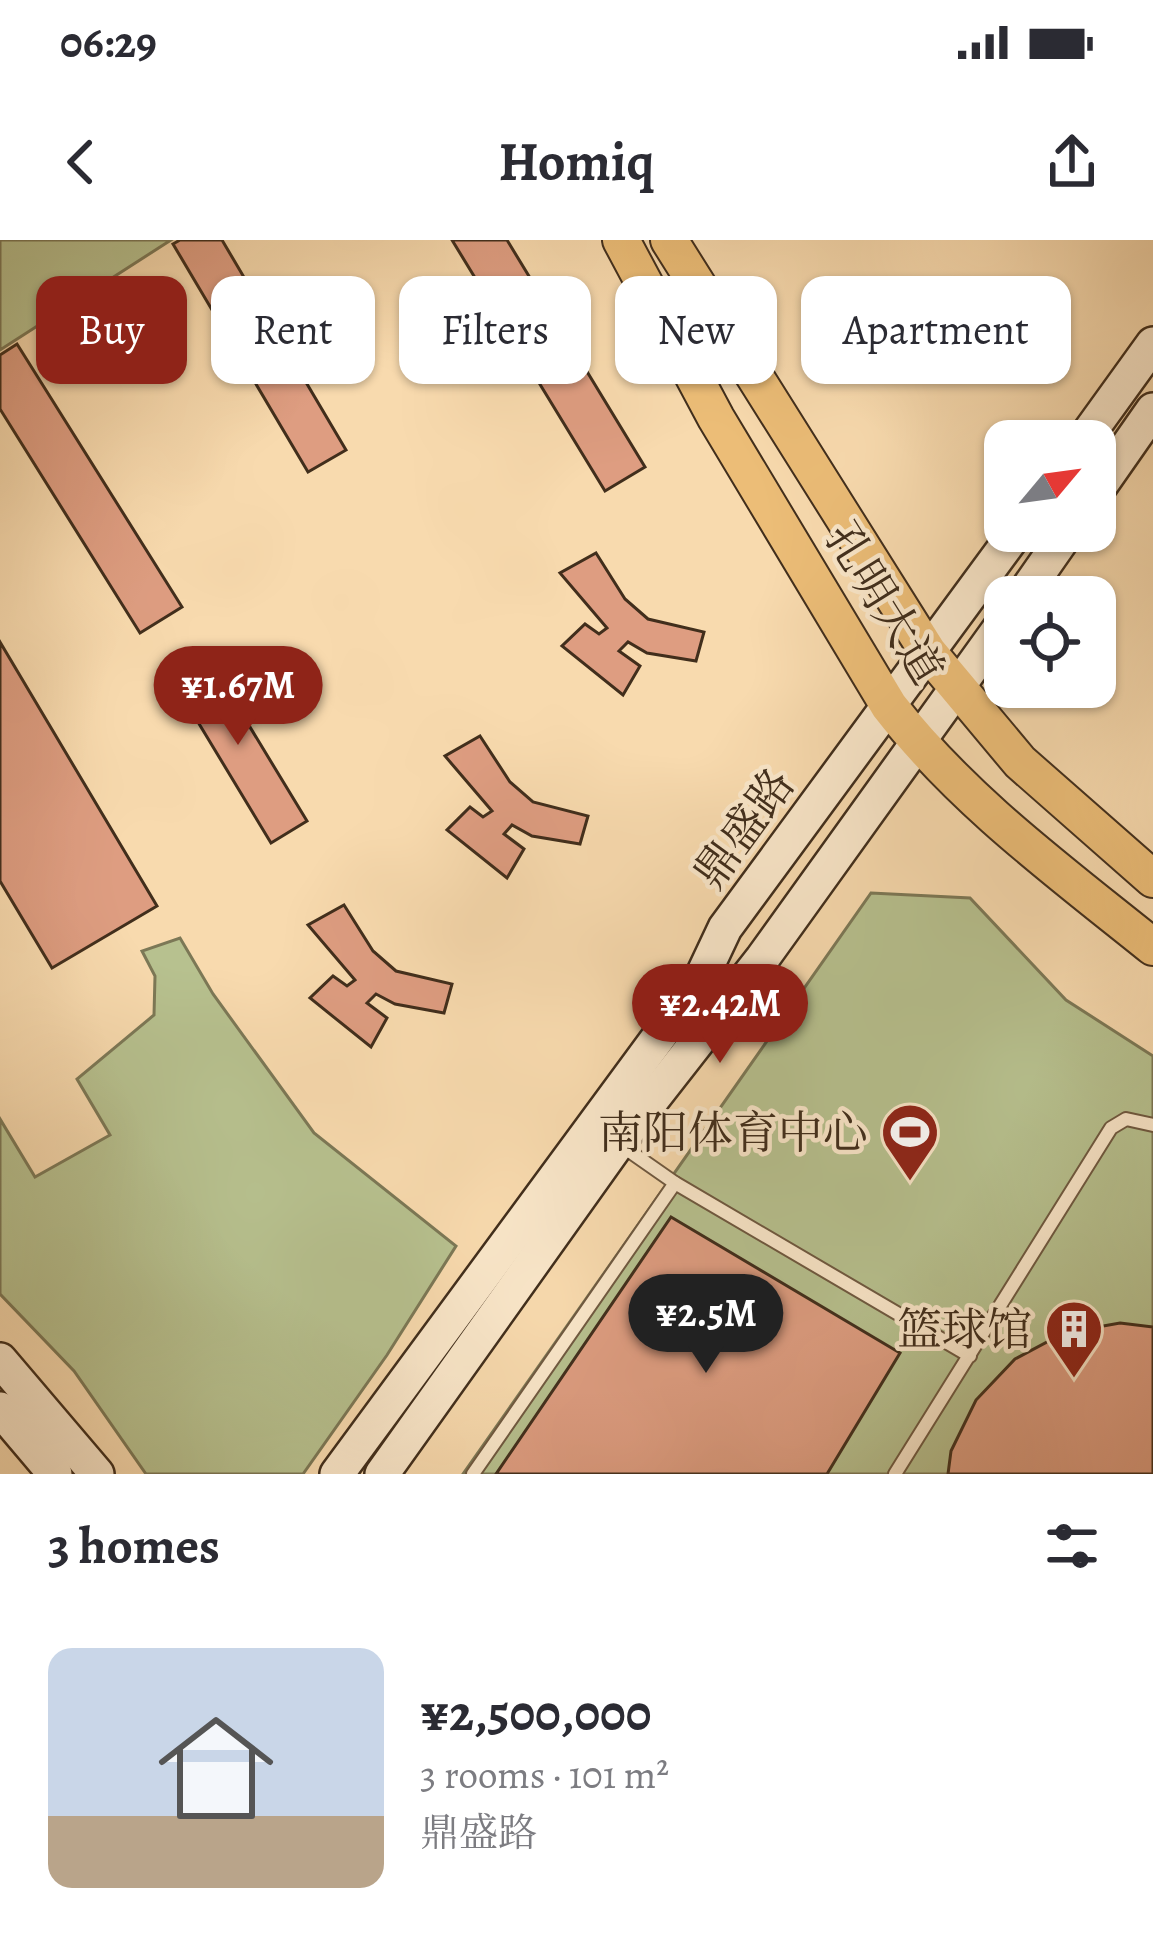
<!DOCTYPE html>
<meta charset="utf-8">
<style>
body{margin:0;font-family:Alegreya,"Noto Serif SC",serif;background:#f2f2f3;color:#2b2b33;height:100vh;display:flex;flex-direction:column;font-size:45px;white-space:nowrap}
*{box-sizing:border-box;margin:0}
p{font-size:39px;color:#7c7c81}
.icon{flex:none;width:66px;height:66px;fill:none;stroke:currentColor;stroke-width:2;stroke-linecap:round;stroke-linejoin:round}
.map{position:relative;height:1234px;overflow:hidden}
.drawer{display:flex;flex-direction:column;background:#fff;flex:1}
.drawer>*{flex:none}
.guide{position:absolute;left:36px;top:36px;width:1083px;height:108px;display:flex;gap:24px}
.needle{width:78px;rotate:61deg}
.controls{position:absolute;left:984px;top:180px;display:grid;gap:24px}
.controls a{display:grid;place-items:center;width:132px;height:132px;border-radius:24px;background:#fff;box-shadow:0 3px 9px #0004;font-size:60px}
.price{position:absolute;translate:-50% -102px;padding:0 27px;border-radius:42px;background:#8f2418;color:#fff;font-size:39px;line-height:78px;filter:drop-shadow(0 3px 6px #0008)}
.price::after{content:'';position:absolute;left:50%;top:72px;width:36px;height:27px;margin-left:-18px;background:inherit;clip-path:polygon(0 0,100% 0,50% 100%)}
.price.selected{background:#222;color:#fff}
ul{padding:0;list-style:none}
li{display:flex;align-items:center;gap:36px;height:300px;padding:0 48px}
li span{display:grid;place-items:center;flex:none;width:336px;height:240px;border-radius:24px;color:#555}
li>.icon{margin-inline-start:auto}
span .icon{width:144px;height:144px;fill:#fffc;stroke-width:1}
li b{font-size:51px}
h2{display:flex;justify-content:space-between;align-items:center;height:144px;padding:0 48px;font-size:51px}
.chip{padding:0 42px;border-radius:24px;background:#fff;box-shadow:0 3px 9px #0004;font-size:42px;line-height:108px}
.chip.selected{background:#8f2418;color:#fff}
.status{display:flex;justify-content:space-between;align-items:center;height:84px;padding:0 60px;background:#fff;direction:ltr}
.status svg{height:33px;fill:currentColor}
header{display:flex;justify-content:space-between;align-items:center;height:156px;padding:0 48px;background:#fff;font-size:54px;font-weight:700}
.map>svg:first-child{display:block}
</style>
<div class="status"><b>06:29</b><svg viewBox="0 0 49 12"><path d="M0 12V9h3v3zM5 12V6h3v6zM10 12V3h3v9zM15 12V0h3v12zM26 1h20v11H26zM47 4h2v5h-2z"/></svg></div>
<header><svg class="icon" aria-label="back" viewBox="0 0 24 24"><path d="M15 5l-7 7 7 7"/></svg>Homiq<svg class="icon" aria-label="share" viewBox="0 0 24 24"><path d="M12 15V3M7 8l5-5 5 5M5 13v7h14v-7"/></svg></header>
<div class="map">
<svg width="1153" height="1234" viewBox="0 0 1153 1234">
<rect width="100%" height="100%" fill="#f8daae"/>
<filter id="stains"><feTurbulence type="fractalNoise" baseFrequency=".00167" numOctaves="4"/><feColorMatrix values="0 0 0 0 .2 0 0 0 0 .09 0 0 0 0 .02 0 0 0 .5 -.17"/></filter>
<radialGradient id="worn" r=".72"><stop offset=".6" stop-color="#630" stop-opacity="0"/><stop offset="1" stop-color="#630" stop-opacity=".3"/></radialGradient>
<!-- green -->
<g fill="#b7c18f" stroke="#7c7856" stroke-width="3">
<path d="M 0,0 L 171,0 L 0,110 Z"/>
<path d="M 871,653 L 970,658 L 1066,760 L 1153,816 L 1153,1234 L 463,1234 Z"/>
<path d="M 180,698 L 213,754 L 314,893 L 456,1006 L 387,1115 L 303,1234 L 146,1234 L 74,1131 L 0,1054 L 0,879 L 35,937 L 110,895 L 77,839 L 154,775 L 155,736 L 142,711 Z"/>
</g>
<!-- building -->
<g fill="#de9d81" stroke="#412e1c" stroke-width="3">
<path d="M 180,0 L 222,0 L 346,210 L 308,232 L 173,4 Z"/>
<path d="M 452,0 L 507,0 L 645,227 L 605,251 Z"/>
<path d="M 17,104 L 182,367 L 140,393 L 0,169 L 0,115 Z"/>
<path d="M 596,313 L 625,359 L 648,379 L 704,392 L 696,421 L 647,413 L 628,402 L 619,411 L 640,426 L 623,455 L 562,406 L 585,384 L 599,394 L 607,388 L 560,333 Z"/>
<path d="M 0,402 L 157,666 L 52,728 L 0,641 Z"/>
<path d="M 205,413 L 307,581 L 271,603 L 169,434 Z"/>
<path d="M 480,496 L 510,542 L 533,562 L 588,576 L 580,604 L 532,596 L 512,585 L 504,594 L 524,609 L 507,638 L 447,590 L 470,567 L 483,577 L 492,571 L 445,516 Z"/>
<path d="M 344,665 L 373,711 L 396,731 L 452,744 L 444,773 L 395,764 L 376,754 L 367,763 L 387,778 L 371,807 L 310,758 L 333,736 L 347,746 L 355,740 L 308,685 Z"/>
<path d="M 671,977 L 900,1113 L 827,1234 L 496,1234 Z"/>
<path d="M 1120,1083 L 1153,1087 L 1153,1234 L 948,1234 L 951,1211 L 976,1160 L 1015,1119 L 1064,1093 Z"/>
</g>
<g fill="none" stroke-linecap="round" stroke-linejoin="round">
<defs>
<g id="lane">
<path d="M 622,906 L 675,943 L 970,1116"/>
<path d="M 473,1234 L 675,943"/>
<path d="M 895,1234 L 1111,888 L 1126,879 L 1153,885"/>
</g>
<g id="secondary">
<path d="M 1083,201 L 1153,104"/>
<path d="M 1095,253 L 1153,170"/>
<path d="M 1022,357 L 1068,291"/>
<path d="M 0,1120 L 97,1234"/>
<path d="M 0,1169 L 55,1234"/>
<path d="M 337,1234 L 700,741 L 725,688 L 1017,291"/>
<path d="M 382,1234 L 618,903 L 762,719 L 1005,381"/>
</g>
<g id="primary">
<path d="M 621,0 L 716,178 L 889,466 C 963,561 1060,632 1153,707"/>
<path d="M 669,0 L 928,412 L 1020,522 L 1153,639"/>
</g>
</defs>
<!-- lane casing -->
<use href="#lane" stroke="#6f5940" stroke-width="16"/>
<!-- secondary casing -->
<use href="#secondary" stroke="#412e1c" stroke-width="38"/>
<!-- primary casing -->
<use href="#primary" stroke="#412e1c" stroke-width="40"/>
<!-- lane -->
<use href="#lane" stroke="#fae7ca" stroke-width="12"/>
<!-- secondary -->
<use href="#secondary" stroke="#fae7ca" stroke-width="33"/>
<!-- primary -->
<use href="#primary" stroke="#ecbd77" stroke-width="36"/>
</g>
<!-- icons -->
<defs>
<symbol id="stadium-pin" viewBox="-11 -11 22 30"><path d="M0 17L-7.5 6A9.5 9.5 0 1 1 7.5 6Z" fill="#8f2418" stroke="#fae7ca"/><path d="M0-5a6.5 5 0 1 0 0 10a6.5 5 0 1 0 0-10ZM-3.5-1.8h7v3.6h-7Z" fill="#fff"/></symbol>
<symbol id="building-pin" viewBox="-11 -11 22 30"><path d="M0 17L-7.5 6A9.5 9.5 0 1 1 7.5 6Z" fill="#8f2418" stroke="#fae7ca"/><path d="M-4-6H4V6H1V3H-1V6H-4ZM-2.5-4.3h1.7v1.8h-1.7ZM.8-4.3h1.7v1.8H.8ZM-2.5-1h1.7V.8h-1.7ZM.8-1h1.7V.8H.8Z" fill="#fff"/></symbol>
</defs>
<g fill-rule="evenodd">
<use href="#stadium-pin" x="877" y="859" width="66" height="90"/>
<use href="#building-pin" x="1041" y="1056" width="66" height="90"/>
</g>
<g text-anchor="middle" stroke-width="9" stroke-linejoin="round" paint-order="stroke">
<!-- street labels -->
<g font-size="45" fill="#412e1c" stroke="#fae7ca">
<text transform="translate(885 363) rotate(58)" y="16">孔明大道</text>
<text transform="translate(743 588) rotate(-54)" y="16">鼎盛路</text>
</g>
<!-- poi labels -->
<g font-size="45" fill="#412e1c" stroke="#fae7ca" text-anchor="end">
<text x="868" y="908">南阳体育中心</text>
<text x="1032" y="1105">篮球馆</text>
</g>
</g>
<rect width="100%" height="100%" filter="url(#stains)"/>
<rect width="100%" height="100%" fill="url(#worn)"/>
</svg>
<div class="controls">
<a><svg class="needle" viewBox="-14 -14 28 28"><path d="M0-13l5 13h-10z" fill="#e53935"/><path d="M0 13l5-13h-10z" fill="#7c7c81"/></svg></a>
<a><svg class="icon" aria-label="locate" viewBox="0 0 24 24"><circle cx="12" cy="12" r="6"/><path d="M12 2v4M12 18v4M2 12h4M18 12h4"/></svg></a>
</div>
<b class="price" style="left:238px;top:508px">¥1.67M</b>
<b class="price" style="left:720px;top:826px">¥2.42M</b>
<b class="price selected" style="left:706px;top:1136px">¥2.5M</b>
<div class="guide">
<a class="chip selected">Buy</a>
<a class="chip">Rent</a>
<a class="chip">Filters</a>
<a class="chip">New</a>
<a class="chip">Apartment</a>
</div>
</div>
<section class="drawer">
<h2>3 homes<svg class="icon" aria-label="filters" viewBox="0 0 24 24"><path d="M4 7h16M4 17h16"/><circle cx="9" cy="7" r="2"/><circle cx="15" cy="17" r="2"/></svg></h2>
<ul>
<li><span style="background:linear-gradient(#c9d6e8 70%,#b9a48a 0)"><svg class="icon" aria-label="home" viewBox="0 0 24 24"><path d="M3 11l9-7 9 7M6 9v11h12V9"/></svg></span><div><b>¥2,500,000</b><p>3 rooms · 101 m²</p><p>鼎盛路</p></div></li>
</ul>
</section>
